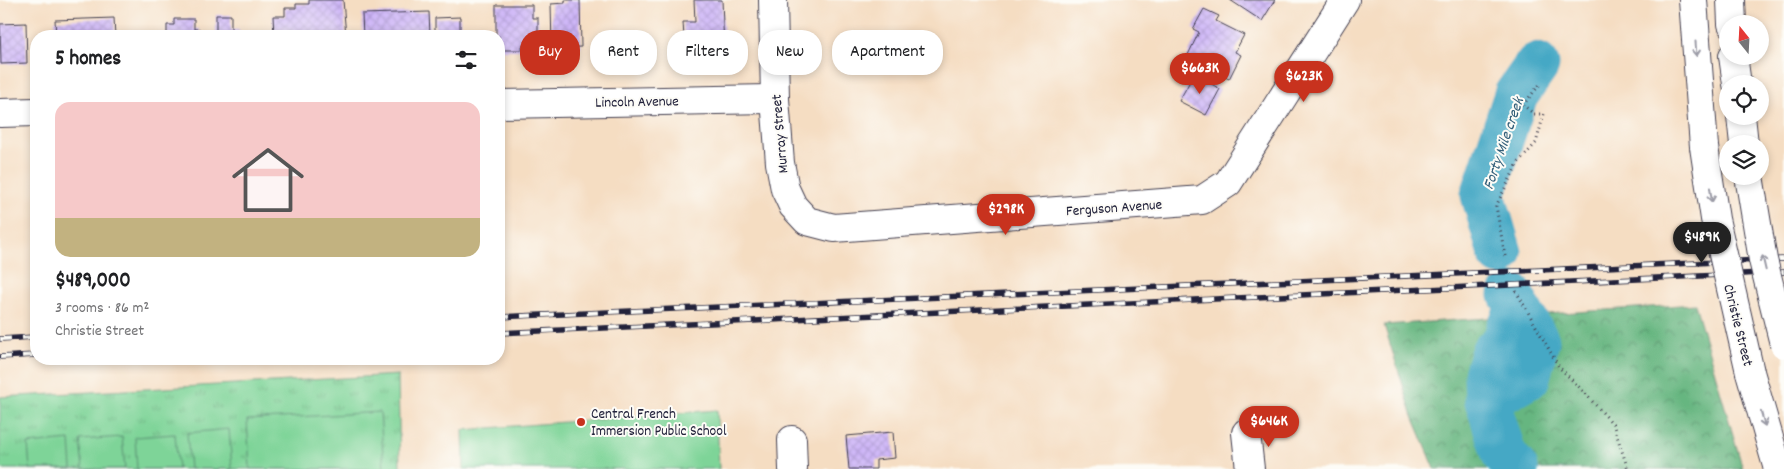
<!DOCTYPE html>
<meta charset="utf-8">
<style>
body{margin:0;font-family:Dekko,sans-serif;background:#f6f6f6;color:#202124;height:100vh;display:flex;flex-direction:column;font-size:19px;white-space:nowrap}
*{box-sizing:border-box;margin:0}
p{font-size:16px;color:#757577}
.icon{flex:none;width:28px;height:28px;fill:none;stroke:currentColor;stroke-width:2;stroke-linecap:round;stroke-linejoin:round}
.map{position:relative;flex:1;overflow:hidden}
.side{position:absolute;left:30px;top:30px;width:475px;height:335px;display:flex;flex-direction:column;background:#fff;border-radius:20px;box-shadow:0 2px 8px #0003}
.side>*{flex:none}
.hud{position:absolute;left:520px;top:30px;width:475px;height:45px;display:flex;gap:10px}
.needle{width:32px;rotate:342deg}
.controls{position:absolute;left:1719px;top:15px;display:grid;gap:10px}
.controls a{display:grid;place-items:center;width:50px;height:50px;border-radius:50%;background:#fff;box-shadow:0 2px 8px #0003;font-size:25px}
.price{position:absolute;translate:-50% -42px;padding:0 11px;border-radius:18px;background:#c8321e;color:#fff;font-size:16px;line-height:32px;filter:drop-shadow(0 1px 2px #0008)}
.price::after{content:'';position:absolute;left:50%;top:30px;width:15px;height:11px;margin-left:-8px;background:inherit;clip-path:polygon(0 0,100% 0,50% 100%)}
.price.current{background:#222;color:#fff}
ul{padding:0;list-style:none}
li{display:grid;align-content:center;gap:10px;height:265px;padding:0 25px}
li+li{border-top:1px solid #e0e0e0}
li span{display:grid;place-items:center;height:155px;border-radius:15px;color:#555}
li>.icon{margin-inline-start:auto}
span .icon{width:90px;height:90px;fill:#fffc;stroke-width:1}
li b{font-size:21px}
h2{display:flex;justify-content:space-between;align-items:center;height:60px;padding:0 25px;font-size:21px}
.pill{padding:0 18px;border-radius:20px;background:#fff;box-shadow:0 2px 8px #0003;font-size:18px;line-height:45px}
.pill.current{background:#c8321e;color:#fff}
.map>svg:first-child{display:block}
</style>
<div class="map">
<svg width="1784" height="469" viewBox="0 0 1784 469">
<defs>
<pattern id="forest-crowns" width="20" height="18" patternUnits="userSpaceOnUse" patternTransform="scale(1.25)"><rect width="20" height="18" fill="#66b680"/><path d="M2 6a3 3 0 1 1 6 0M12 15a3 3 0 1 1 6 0" fill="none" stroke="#54946a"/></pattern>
<pattern id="park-tufts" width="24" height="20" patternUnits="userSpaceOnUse" patternTransform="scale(1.25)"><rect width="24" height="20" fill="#7ed498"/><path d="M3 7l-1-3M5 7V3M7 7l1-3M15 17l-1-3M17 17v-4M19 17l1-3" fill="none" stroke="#6db684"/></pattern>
<pattern id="building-cross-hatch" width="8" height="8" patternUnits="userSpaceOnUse" patternTransform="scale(1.25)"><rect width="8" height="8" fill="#ccb3f7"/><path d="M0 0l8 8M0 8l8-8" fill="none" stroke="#af9ad5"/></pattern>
</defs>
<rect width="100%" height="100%" fill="#fdfcf7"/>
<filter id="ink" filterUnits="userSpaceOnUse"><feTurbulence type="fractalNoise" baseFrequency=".02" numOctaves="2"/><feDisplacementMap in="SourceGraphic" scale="10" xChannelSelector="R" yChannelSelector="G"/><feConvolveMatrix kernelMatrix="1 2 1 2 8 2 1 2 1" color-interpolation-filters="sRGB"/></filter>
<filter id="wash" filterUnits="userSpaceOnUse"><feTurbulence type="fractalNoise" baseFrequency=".0096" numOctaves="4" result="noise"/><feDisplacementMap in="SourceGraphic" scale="20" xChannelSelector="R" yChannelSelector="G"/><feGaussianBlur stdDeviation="1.12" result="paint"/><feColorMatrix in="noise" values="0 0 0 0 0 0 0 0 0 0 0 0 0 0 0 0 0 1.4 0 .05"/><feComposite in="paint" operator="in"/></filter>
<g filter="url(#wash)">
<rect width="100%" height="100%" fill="#f5ddc2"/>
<!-- forest -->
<path fill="url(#forest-crowns)" stroke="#446c5e" d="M 1695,304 L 1743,469 L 1435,469 L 1412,414 L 1384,325 Z"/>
<!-- park -->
<path fill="url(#park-tufts)" stroke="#507b6a" d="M 398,375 L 400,469 L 0,469 L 0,397 Z"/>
<!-- pitch -->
<g fill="#7ed498" stroke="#507b6a">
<path d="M 717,410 L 719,469 L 464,469 L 463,430 Z"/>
<path d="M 380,412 L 384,469 L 250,469 L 247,420 Z"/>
<path d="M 229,429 L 232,469 L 190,469 L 187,433 Z"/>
<path d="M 175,434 L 178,469 L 137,469 L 135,437 Z"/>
<path d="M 122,437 L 125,469 L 83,469 L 80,440 Z"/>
<path d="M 70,440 L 72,469 L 30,469 L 28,444 Z"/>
</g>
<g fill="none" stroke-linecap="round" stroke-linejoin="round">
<!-- river -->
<g stroke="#45a8c5" stroke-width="45">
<path d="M 1500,253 L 1483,195 L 1516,95 L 1537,65"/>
<path d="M 1511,295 L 1537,341 L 1528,377 L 1487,400 L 1504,454 L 1516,469"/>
<path d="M 1487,400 L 1486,375 L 1493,352 L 1505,341 L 1508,330 L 1518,308"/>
</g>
</g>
<g id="blocks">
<!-- building -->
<g fill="url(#building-cross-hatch)">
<path d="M 309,0 L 343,0 L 346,36 L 274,36 L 273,16 L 285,16 L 285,8 L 296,8 L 296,4 L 309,4 Z"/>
<path d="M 565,0 L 580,0 L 581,47 L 552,48 L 551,4 L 565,3 Z"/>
<path d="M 694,0 L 722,0 L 724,49 L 696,50 L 696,37 L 684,38 L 683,22 L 695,22 Z"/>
<path d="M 1230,0 L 1275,0 L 1262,21 Z"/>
<path d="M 496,5 L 532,5 L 532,18 L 538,18 L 538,45 L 522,46 L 522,50 L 499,50 L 499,36 L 496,36 Z"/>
<path d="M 1204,9 L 1219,16 L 1216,21 L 1244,35 L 1235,52 L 1241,55 L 1229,79 L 1187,57 L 1199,32 L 1193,29 Z"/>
<path d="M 429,12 L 430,36 L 363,36 L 362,14 Z"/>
<path d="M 216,15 L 231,15 L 231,30 L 239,30 L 239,36 L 216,36 Z"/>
<path d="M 460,17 L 460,36 L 435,36 L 435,18 Z"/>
<path d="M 114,18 L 115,36 L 56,36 L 55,20 Z"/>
<path d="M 174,19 L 194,19 L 194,29 L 200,29 L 200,36 L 167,36 L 167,25 L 174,25 Z"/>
<path d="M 26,23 L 27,63 L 1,64 L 0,24 Z"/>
<path d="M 1194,74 L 1220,89 L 1206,115 L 1179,101 Z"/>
<path d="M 893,432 L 895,458 L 876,460 L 876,469 L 849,469 L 846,436 Z"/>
</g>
</g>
</g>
<g filter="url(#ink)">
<use href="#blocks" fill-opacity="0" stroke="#423e4f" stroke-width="1"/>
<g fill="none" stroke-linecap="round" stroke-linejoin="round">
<defs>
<g id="minor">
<path d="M 773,0 L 775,99 L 780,163 L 785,189 L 793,206 L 807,221 L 834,228 L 1202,200 L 1228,183 L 1345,0"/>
<path d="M 499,104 L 775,99"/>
<path d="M 0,113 L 36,112"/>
<path d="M 1246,433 L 1250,469"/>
<path d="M 792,440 L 793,469"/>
</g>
<g id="major">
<path d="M 1693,0 L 1704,147"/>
<path d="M 1731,0 L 1732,24"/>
<path d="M 1733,56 L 1737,84"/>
<path d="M 1741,116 L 1744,144"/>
<path d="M 1750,372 L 1778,469"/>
</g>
</defs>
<!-- minor casing -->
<use href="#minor" stroke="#423e4f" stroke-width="30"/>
<!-- major casing -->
<use href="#major" stroke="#423e4f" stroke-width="30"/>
<!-- path -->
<g stroke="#423e4f" stroke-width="3" stroke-dasharray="1 4" stroke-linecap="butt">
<path d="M 1505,256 L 1496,206 L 1518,163 L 1536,143 L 1544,114 L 1534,114 L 1523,105 L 1541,83"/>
<path d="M 1516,291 L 1559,367 L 1582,390 L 1613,424 L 1628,469"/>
</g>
<!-- minor -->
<use href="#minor" stroke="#fff" stroke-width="28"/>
<!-- major -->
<use href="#major" stroke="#fff" stroke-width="28"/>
<defs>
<g id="rail">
<path d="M 499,317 L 1784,259"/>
<path d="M 499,333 L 1784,272"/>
<path d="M 0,339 L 36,337"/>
<path d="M 0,357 L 36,355"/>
</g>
</defs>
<!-- rail casing -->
<use href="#rail" stroke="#22223b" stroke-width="5.5"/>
<!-- rail -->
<use href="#rail" stroke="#fdfcf7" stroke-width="4" stroke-dasharray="11" stroke-linecap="butt"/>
<defs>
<g id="major-bridge">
<path d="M 1704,147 L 1715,219 L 1750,372"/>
<path d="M 1749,176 L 1763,260 L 1784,344"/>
</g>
</defs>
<!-- major-bridge casing -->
<use href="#major-bridge" stroke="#423e4f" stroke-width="30" stroke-linecap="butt"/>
<!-- major-bridge -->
<use href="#major-bridge" stroke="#fff" stroke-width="28"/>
</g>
<!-- one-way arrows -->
<defs><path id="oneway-shaft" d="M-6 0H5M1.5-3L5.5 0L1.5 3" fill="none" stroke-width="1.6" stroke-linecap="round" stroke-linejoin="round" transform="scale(1.25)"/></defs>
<g stroke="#9c9ca7">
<use href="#oneway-shaft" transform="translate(1696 49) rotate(86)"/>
<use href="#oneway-shaft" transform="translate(1711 195) rotate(82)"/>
<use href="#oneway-shaft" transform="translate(1764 263) rotate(-103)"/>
<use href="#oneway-shaft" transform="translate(1763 419) rotate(74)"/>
</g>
</g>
<!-- markers -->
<circle fill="#c8321e" stroke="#fdfcf7" stroke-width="2" cx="581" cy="422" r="5"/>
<g text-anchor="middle" stroke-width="4" stroke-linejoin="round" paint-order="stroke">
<!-- street labels -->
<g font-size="15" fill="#22223b" stroke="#fdfcf7">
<text transform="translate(637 101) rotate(-1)" y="5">Lincoln Avenue</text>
<text transform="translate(779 134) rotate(-95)" y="5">Murray Street</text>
<text transform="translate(1114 207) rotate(-4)" y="5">Ferguson Avenue</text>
<text transform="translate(1739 325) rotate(76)" y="5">Christie Street</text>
</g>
<!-- poi labels -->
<g font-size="15" fill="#22223b" stroke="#fdfcf7" text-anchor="start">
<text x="591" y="418">Central French<tspan x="591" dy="17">Immersion Public School</tspan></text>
</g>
<!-- water labels -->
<g font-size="16" font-style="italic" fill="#325e79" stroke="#fdfcf7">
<text transform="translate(1502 143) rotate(-71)" y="6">Forty Mile creek</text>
</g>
</g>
</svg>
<div class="controls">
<a><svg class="needle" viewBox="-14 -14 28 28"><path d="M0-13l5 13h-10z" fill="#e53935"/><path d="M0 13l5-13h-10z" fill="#757577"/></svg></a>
<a><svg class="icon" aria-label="locate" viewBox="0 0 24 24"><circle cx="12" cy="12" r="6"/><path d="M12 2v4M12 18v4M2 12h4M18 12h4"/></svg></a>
<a><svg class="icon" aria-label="layers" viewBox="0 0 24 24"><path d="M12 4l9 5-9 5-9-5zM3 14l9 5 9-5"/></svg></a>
</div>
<b class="price" style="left:1200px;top:95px">$663K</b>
<b class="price" style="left:1304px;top:103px">$623K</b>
<b class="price" style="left:1006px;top:236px">$298K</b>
<b class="price current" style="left:1702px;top:264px">$489K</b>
<b class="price" style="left:1269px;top:448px">$646K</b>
<div class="hud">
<a class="pill current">Buy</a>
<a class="pill">Rent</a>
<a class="pill">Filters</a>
<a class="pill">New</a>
<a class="pill">Apartment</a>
</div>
<section class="side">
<h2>5 homes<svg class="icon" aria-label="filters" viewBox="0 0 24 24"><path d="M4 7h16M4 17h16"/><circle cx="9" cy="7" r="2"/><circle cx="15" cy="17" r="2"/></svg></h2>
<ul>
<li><span style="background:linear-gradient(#f6c9c9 75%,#c2b280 0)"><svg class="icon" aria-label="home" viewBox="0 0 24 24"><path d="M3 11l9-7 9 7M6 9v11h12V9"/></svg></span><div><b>$489,000</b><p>3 rooms · 86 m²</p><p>Christie Street</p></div></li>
</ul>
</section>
</div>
